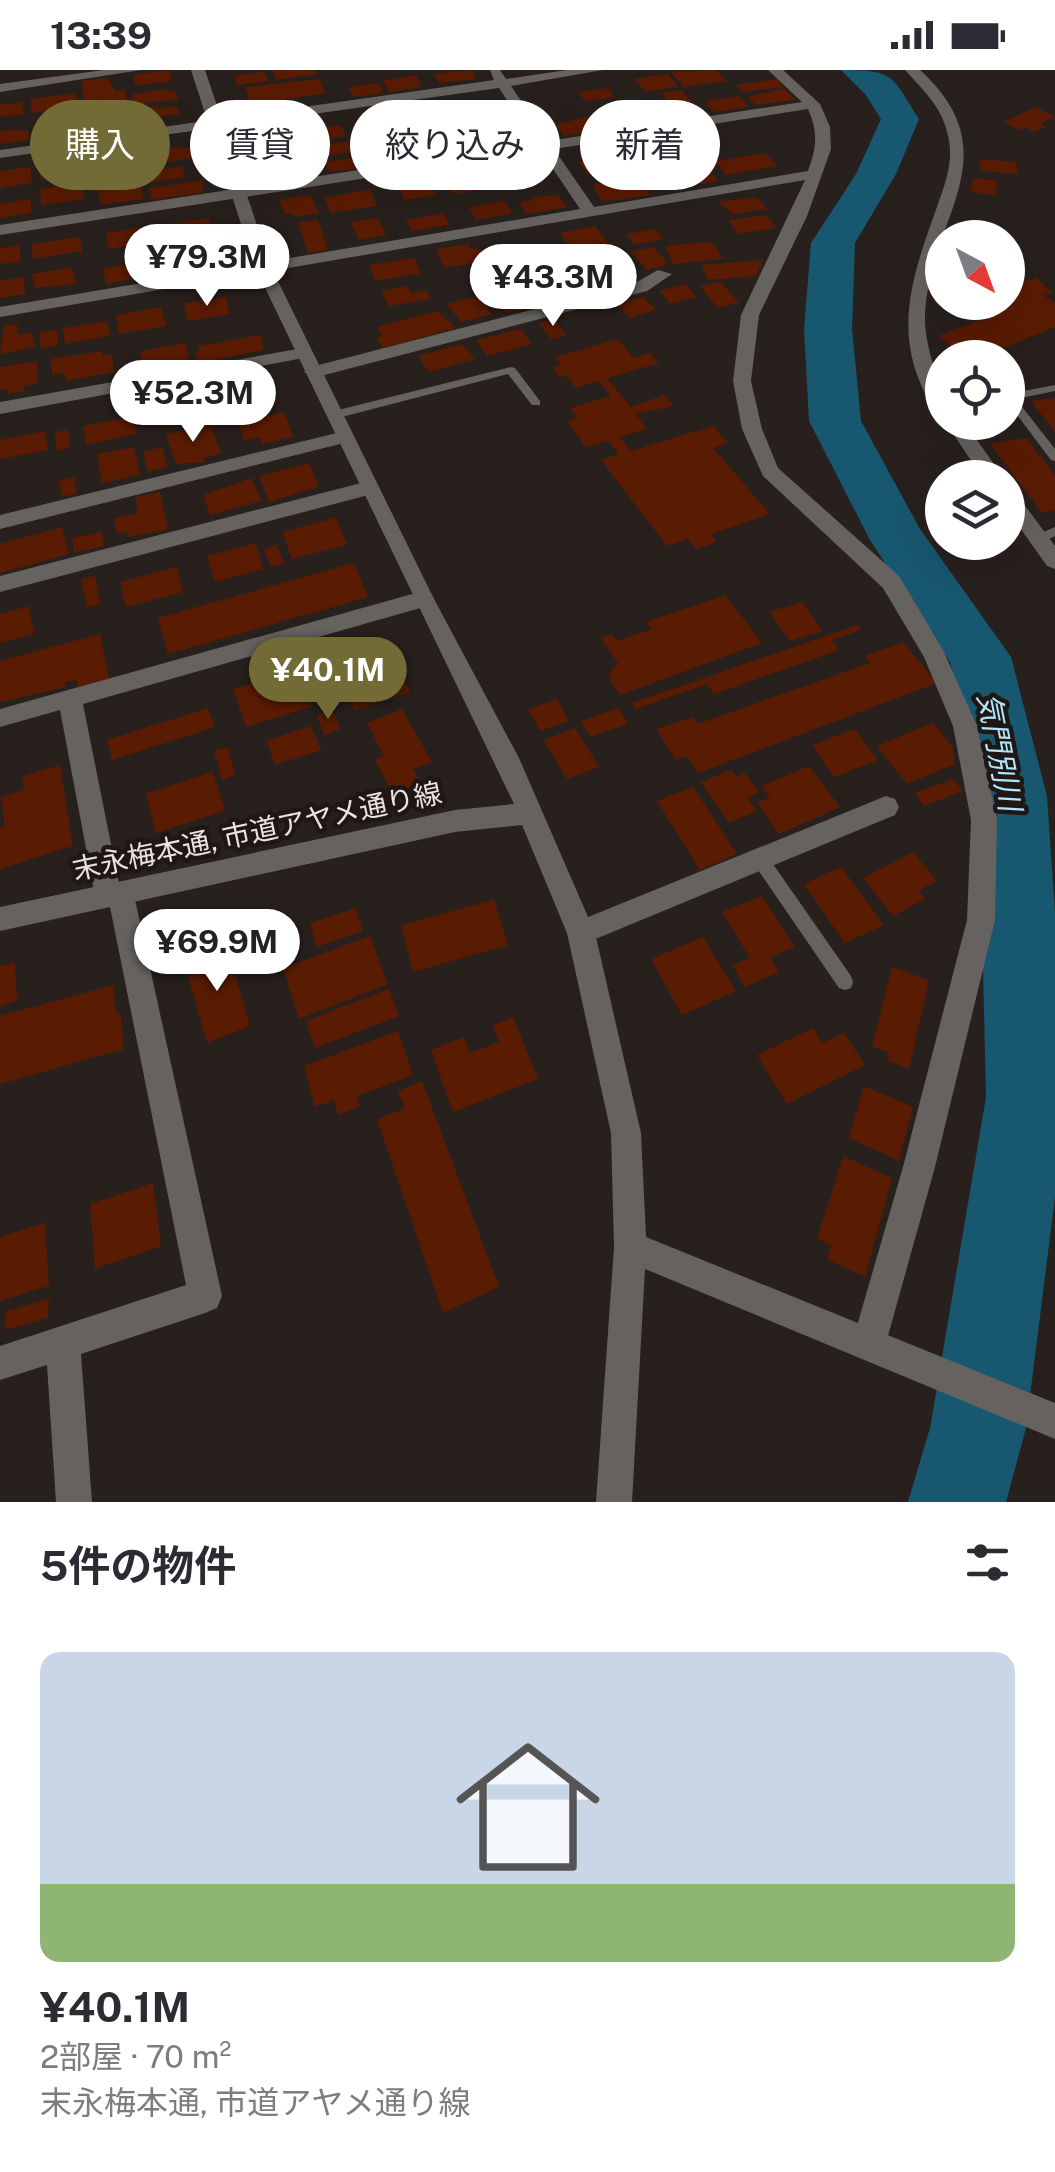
<!DOCTYPE html>
<html lang="ja">
<meta charset="utf-8">
<style>
body{margin:0;font-family:"Public Sans","Noto Sans JP",sans-serif;background:#f7f7f7;color:#2b2b33;height:100vh;display:flex;flex-direction:column;font-size:38px;white-space:nowrap}
*{box-sizing:border-box;margin:0}
p{font-size:32px;color:#7c7c81}
.icon{flex:none;width:55px;height:55px;fill:none;stroke:currentColor;stroke-width:2;stroke-linecap:round;stroke-linejoin:round}
.map{position:relative;height:1432px;overflow:hidden}
.drawer{display:flex;flex-direction:column;background:#fff;flex:1}
.drawer>*{flex:none}
.banner{position:absolute;left:30px;top:30px;width:995px;height:90px;display:flex;gap:20px}
.needle{width:65px;rotate:139deg}
.fabs{position:absolute;left:925px;top:150px;display:grid;gap:20px}
.fabs a{display:grid;place-items:center;width:100px;height:100px;border-radius:50%;background:#fff;box-shadow:0 10px 40px #0002;font-size:50px}
.price{position:absolute;translate:-50% -85px;padding:0 22px;border-radius:35px;background:#fff;color:#222;font-size:32px;line-height:65px;filter:drop-shadow(0 2px 5px #0008)}
.price::after{content:'';position:absolute;left:50%;top:60px;width:30px;height:22px;margin-left:-15px;background:inherit;clip-path:polygon(0 0,100% 0,50% 100%)}
.price.selected{background:#736b36;color:#fff}
ul{padding:0;list-style:none}
li{display:grid;align-content:center;gap:20px;height:530px;padding:0 40px}
li span{display:grid;place-items:center;height:310px;border-radius:20px;color:#555}
li>.icon{margin-inline-start:auto}
span .icon{width:180px;height:180px;fill:#fffc;stroke-width:1}
li b{font-size:42px}
h2{display:flex;justify-content:space-between;align-items:center;height:120px;padding:0 40px;font-size:42px}
.tag{padding:0 35px;border-radius:45px;background:#fff;box-shadow:0 10px 40px #0002;font-size:35px;line-height:90px}
.tag.selected{background:#736b36;color:#fff}
.status{display:flex;justify-content:space-between;align-items:center;height:70px;padding:0 50px;background:#fff;direction:ltr}
.status svg{height:28px;fill:currentColor}
.map>svg:first-child{display:block}
</style>
<div class="status"><b>13:39</b><svg viewBox="0 0 49 12"><path d="M0 12V9h3v3zM5 12V6h3v6zM10 12V3h3v9zM15 12V0h3v12zM26 1h20v11H26zM47 4h2v5h-2z"/></svg></div>
<div class="map">
<svg width="1055" height="1432" viewBox="0 0 1055 1432">
<rect width="100%" height="100%" fill="#28201d"/>
<g fill="none" stroke-linecap="round" stroke-linejoin="round">
<!-- river -->
<path fill="#185770" fill-rule="evenodd" d="M 841,0 C 895,0 891,5 919,49 L 896,104 L 855,173 L 852,259 L 861,351 L 920,459 L 1011,587 L 1047,726 L 1055,843 L 1055,1127 L 1026,1358 L 1006,1432 L 908,1432 L 930,1358 L 986,1027 L 979,726 L 950,592 L 870,470 L 809,351 L 804,259 L 811,173 L 856,104 L 881,49 L 866,25 Z"/>
</g>
<!-- building -->
<g fill="#5a1b03">
<path d="M 169,0 L 172,11 L 135,16 L 133,5 Z"/>
<path d="M 272,0 L 316,0 L 318,4 L 277,10 Z"/>
<path d="M 471,0 L 477,9 L 439,13 L 433,4 Z"/>
<path d="M 716,0 L 726,11 L 684,17 L 671,2 Z"/>
<path d="M 264,2 L 268,11 L 237,15 L 234,6 Z"/>
<path d="M 668,4 L 679,17 L 645,22 L 634,9 Z"/>
<path d="M 416,5 L 422,17 L 389,22 L 383,10 Z"/>
<path d="M 108,8 L 115,21 L 125,20 L 127,31 L 85,36 L 81,11 Z"/>
<path d="M 319,9 L 325,23 L 251,35 L 245,17 Z"/>
<path d="M 777,9 L 784,17 L 742,22 L 735,15 Z"/>
<path d="M 378,13 L 383,23 L 353,27 L 348,17 Z"/>
<path d="M 608,18 L 615,27 L 585,31 L 578,22 Z"/>
<path d="M 784,18 L 795,30 L 756,35 L 748,27 Z"/>
<path d="M 166,19 L 167,22 L 175,21 L 178,29 L 134,35 L 131,24 Z"/>
<path d="M 682,20 L 696,37 L 674,40 L 662,23 Z"/>
<path d="M 76,23 L 78,37 L 32,43 L 30,29 Z"/>
<path d="M 739,26 L 749,37 L 714,42 L 705,31 Z"/>
<path d="M 23,32 L 24,44 L 0,47 L 0,35 Z"/>
<path d="M 157,36 L 158,39 L 177,36 L 180,44 L 140,49 L 137,39 Z"/>
<path d="M 1035,37 L 1055,47 L 1040,53 L 1047,57 L 1033,62 L 1026,58 L 1019,60 L 1004,52 Z"/>
<path d="M 452,38 L 458,50 L 424,54 L 418,43 Z"/>
<path d="M 643,40 L 652,52 L 618,57 L 609,45 Z"/>
<path d="M 118,46 L 119,50 L 125,49 L 126,57 L 87,62 L 85,50 Z"/>
<path d="M 589,46 L 600,60 L 564,66 L 556,55 Z"/>
<path d="M 397,47 L 402,58 L 364,63 L 360,52 Z"/>
<path d="M 515,51 L 524,66 L 499,70 L 490,55 Z"/>
<path d="M 78,52 L 80,65 L 38,71 L 37,57 Z"/>
<path d="M 283,52 L 292,75 L 258,80 L 250,56 Z"/>
<path d="M 341,55 L 346,66 L 300,73 L 297,66 L 304,65 L 301,60 Z"/>
<path d="M 8,60 L 28,60 L 29,70 L 0,74 L 0,61 Z"/>
<path d="M 476,64 L 482,76 L 441,82 L 436,70 Z"/>
<path d="M 348,71 L 353,82 L 323,87 L 318,76 Z"/>
<path d="M 650,73 L 661,87 L 627,92 L 616,78 Z"/>
<path d="M 312,75 L 314,81 L 261,88 L 259,82 Z"/>
<path d="M 177,77 L 192,78 L 195,88 L 146,95 L 144,84 Z"/>
<path d="M 413,78 L 419,88 L 384,93 L 379,83 Z"/>
<path d="M 131,79 L 134,98 L 93,104 L 90,89 Z"/>
<path d="M 765,83 L 777,96 L 726,105 L 714,91 Z"/>
<path d="M 85,86 L 88,102 L 41,110 L 38,93 Z"/>
<path d="M 356,87 L 360,98 L 329,102 L 325,92 Z"/>
<path d="M 609,87 L 618,100 L 588,105 L 579,92 Z"/>
<path d="M 314,89 L 319,103 L 270,110 L 266,95 Z"/>
<path d="M 980,89 L 1016,92 L 1018,104 L 981,101 Z"/>
<path d="M 540,93 L 547,104 L 500,112 L 493,100 Z"/>
<path d="M 182,96 L 185,107 L 150,113 L 147,101 Z"/>
<path d="M 706,96 L 718,111 L 692,115 L 681,100 Z"/>
<path d="M 30,97 L 32,113 L 0,118 L 0,101 Z"/>
<path d="M 491,103 L 499,116 L 455,124 L 447,110 Z"/>
<path d="M 676,103 L 684,119 L 653,119 L 645,108 Z"/>
<path d="M 626,105 L 631,112 L 640,111 L 650,125 L 603,132 L 592,115 L 608,113 L 605,108 Z"/>
<path d="M 973,108 L 998,111 L 995,126 L 971,122 Z"/>
<path d="M 201,110 L 204,122 L 151,130 L 149,118 Z"/>
<path d="M 82,113 L 85,129 L 41,135 L 40,119 Z"/>
<path d="M 140,114 L 144,129 L 101,135 L 98,121 Z"/>
<path d="M 431,114 L 436,125 L 405,130 L 399,118 Z"/>
<path d="M 370,119 L 377,136 L 330,143 L 325,128 Z"/>
<path d="M 311,125 L 319,143 L 293,147 L 292,143 L 285,144 L 279,130 Z"/>
<path d="M 558,125 L 567,137 L 527,144 L 519,132 L 534,130 L 531,127 Z"/>
<path d="M 757,127 L 767,139 L 733,144 L 717,132 Z"/>
<path d="M 30,129 L 32,143 L 0,148 L 0,134 Z"/>
<path d="M 505,131 L 512,143 L 476,150 L 469,137 Z"/>
<path d="M 443,143 L 450,155 L 411,161 L 406,150 Z"/>
<path d="M 766,145 L 777,158 L 738,164 L 728,150 Z"/>
<path d="M 208,148 L 213,162 L 161,170 L 157,156 Z"/>
<path d="M 378,148 L 386,165 L 359,170 L 351,152 Z"/>
<path d="M 318,150 L 328,180 L 308,183 L 298,152 Z"/>
<path d="M 148,156 L 151,172 L 109,179 L 106,163 Z"/>
<path d="M 595,156 L 615,183 L 579,190 L 560,163 Z"/>
<path d="M 656,159 L 664,169 L 634,175 L 626,164 Z"/>
<path d="M 80,167 L 82,181 L 33,189 L 31,174 Z"/>
<path d="M 706,172 L 715,175 L 722,189 L 673,194 L 665,176 Z"/>
<path d="M 468,174 L 471,179 L 479,178 L 485,191 L 444,198 L 436,179 Z"/>
<path d="M 19,175 L 21,191 L 0,194 L 0,178 Z"/>
<path d="M 653,177 L 669,194 L 646,200 L 631,182 Z"/>
<path d="M 199,178 L 203,193 L 168,202 L 164,184 Z"/>
<path d="M 557,180 L 567,194 L 540,199 L 531,185 Z"/>
<path d="M 156,188 L 160,204 L 106,214 L 103,199 Z"/>
<path d="M 414,188 L 421,203 L 375,211 L 369,195 Z"/>
<path d="M 612,189 L 627,207 L 589,216 L 574,199 Z"/>
<path d="M 763,190 L 756,206 L 708,210 L 702,195 Z"/>
<path d="M 72,197 L 76,214 L 35,218 L 32,204 Z"/>
<path d="M 565,199 L 581,219 L 574,221 L 578,227 L 557,231 L 547,218 L 553,217 L 544,204 Z"/>
<path d="M 24,207 L 25,224 L 0,228 L 0,211 Z"/>
<path d="M 1037,208 L 1053,224 L 1043,225 L 1055,233 L 1055,257 L 980,288 L 967,288 L 938,266 L 981,250 L 965,239 L 973,232 L 1008,232 L 1008,216 Z"/>
<path d="M 721,212 L 739,233 L 718,238 L 700,216 Z"/>
<path d="M 685,214 L 697,227 L 671,234 L 659,221 Z"/>
<path d="M 408,216 L 411,223 L 427,220 L 431,229 L 388,236 L 382,221 Z"/>
<path d="M 532,220 L 545,236 L 505,243 L 495,229 Z"/>
<path d="M 479,226 L 492,244 L 461,252 L 447,234 Z"/>
<path d="M 226,227 L 230,244 L 188,251 L 184,233 Z"/>
<path d="M 643,227 L 656,240 L 630,248 L 616,234 Z"/>
<path d="M 161,237 L 166,256 L 119,264 L 116,245 Z"/>
<path d="M 437,241 L 456,258 L 383,278 L 376,268 L 383,266 L 377,257 Z"/>
<path d="M 554,249 L 566,265 L 551,269 L 539,253 Z"/>
<path d="M 107,251 L 110,266 L 65,274 L 63,258 Z"/>
<path d="M 17,254 L 18,265 L 32,262 L 35,277 L 0,284 L 4,256 Z"/>
<path d="M 521,259 L 532,274 L 487,286 L 476,270 Z"/>
<path d="M 57,260 L 58,275 L 41,279 L 39,263 Z"/>
<path d="M 260,265 L 264,280 L 198,293 L 195,282 L 200,281 L 198,276 Z"/>
<path d="M 618,269 L 633,288 L 650,283 L 659,293 L 607,308 L 631,337 L 664,325 L 674,336 L 635,344 L 647,359 L 620,367 L 631,381 L 713,356 L 728,373 L 713,378 L 770,444 L 711,464 L 717,472 L 696,479 L 688,469 L 667,476 L 601,390 L 619,384 L 608,371 L 586,377 L 567,351 L 578,348 L 570,338 L 611,326 L 599,311 L 576,318 L 566,305 L 559,307 L 552,297 L 561,295 L 555,287 Z"/>
<path d="M 185,273 L 190,292 L 144,301 L 140,281 Z"/>
<path d="M 462,274 L 475,289 L 429,302 L 418,286 Z"/>
<path d="M 102,281 L 103,286 L 112,284 L 114,302 L 66,311 L 65,303 L 52,305 L 51,289 Z"/>
<path d="M 37,291 L 38,313 L 24,316 L 24,321 L 8,324 L 8,319 L 0,320 L 0,297 Z"/>
<path d="M 272,315 L 278,332 L 233,342 L 227,324 Z"/>
<path d="M 206,325 L 211,349 L 170,356 L 170,351 L 148,355 L 145,336 Z"/>
<path d="M 1055,328 L 1055,362 L 1031,331 Z"/>
<path d="M 284,342 L 293,367 L 262,374 L 260,367 L 244,371 L 238,352 Z"/>
<path d="M 133,346 L 137,364 L 86,375 L 83,356 Z"/>
<path d="M 210,354 L 221,383 L 204,388 L 205,392 L 176,394 L 166,364 Z"/>
<path d="M 68,360 L 70,378 L 57,381 L 55,362 Z"/>
<path d="M 45,361 L 48,380 L 0,389 L 0,370 Z"/>
<path d="M 1026,368 L 1055,405 L 1055,440 L 1042,443 L 990,374 Z"/>
<path d="M 134,377 L 140,405 L 102,413 L 97,384 Z"/>
<path d="M 162,377 L 168,397 L 148,402 L 143,382 Z"/>
<path d="M 309,393 L 319,417 L 269,432 L 259,406 Z"/>
<path d="M 74,407 L 77,423 L 62,427 L 59,410 Z"/>
<path d="M 252,408 L 261,431 L 210,445 L 203,425 Z"/>
<path d="M 160,422 L 168,459 L 128,467 L 128,462 L 117,464 L 114,448 L 138,443 L 135,427 Z"/>
<path d="M 336,448 L 347,475 L 292,489 L 282,462 Z"/>
<path d="M 62,457 L 69,484 L 0,503 L 0,474 Z"/>
<path d="M 102,462 L 104,476 L 74,483 L 72,468 Z"/>
<path d="M 255,473 L 264,499 L 215,512 L 207,486 Z"/>
<path d="M 277,475 L 284,494 L 271,497 L 264,479 Z"/>
<path d="M 354,493 L 368,527 L 168,584 L 158,548 Z"/>
<path d="M 177,497 L 183,522 L 126,537 L 120,512 Z"/>
<path d="M 95,506 L 100,534 L 87,537 L 81,509 Z"/>
<path d="M 725,525 L 762,573 L 620,625 L 610,610 L 610,602 L 618,593 L 601,568 L 612,564 L 617,571 L 652,559 L 646,552 Z"/>
<path d="M 802,532 L 823,561 L 790,571 L 769,542 Z"/>
<path d="M 29,536 L 34,564 L 0,573 L 0,544 Z"/>
<path d="M 857,555 L 861,560 L 832,570 L 839,580 L 714,624 L 707,614 L 636,639 L 632,633 Z"/>
<path d="M 100,564 L 109,609 L 78,617 L 77,610 L 65,612 L 66,617 L 0,632 L 0,591 Z"/>
<path d="M 903,572 L 937,613 L 698,703 L 687,686 L 675,690 L 657,659 L 693,647 L 698,654 L 870,593 L 865,586 Z"/>
<path d="M 396,592 L 410,622 L 354,640 L 342,610 Z"/>
<path d="M 258,612 L 264,628 L 302,616 L 311,637 L 246,657 L 233,619 Z"/>
<path d="M 557,629 L 569,651 L 540,661 L 528,639 Z"/>
<path d="M 208,638 L 215,657 L 112,690 L 107,670 Z"/>
<path d="M 618,638 L 628,654 L 590,667 L 581,651 Z"/>
<path d="M 402,639 L 432,692 L 413,699 L 421,715 L 394,726 L 375,690 L 384,686 L 367,653 Z"/>
<path d="M 333,640 L 340,659 L 324,665 L 317,645 Z"/>
<path d="M 933,653 L 952,676 L 955,694 L 907,714 L 877,676 Z"/>
<path d="M 311,656 L 321,680 L 275,695 L 266,671 Z"/>
<path d="M 575,658 L 599,697 L 567,709 L 544,670 Z"/>
<path d="M 854,659 L 878,690 L 834,707 L 812,675 Z"/>
<path d="M 228,677 L 235,705 L 222,710 L 214,681 Z"/>
<path d="M 60,695 L 73,776 L 0,799 L 0,757 L 5,756 L 1,727 L 24,720 L 23,706 Z"/>
<path d="M 809,696 L 840,737 L 779,764 L 757,733 L 770,728 L 762,716 Z"/>
<path d="M 731,700 L 736,707 L 745,703 L 759,723 L 747,728 L 757,741 L 729,753 L 701,712 Z"/>
<path d="M 213,702 L 225,741 L 156,763 L 146,723 Z"/>
<path d="M 953,709 L 963,721 L 924,736 L 915,723 Z"/>
<path d="M 693,717 L 737,784 L 700,800 L 657,731 Z"/>
<path d="M 913,782 L 937,811 L 918,821 L 925,829 L 893,846 L 863,808 Z"/>
<path d="M 841,797 L 884,855 L 845,873 L 804,814 Z"/>
<path d="M 762,826 L 795,877 L 770,887 L 779,902 L 745,917 L 732,895 L 750,888 L 722,842 Z"/>
<path d="M 494,830 L 508,875 L 413,902 L 401,855 Z"/>
<path d="M 356,838 L 363,861 L 317,877 L 310,853 Z"/>
<path d="M 370,866 L 388,914 L 299,949 L 283,898 Z"/>
<path d="M 703,867 L 736,921 L 682,945 L 651,889 Z"/>
<path d="M 227,876 L 250,956 L 207,973 L 184,892 Z"/>
<path d="M 15,892 L 17,931 L 0,936 L 0,896 Z"/>
<path d="M 892,897 L 929,910 L 909,999 L 888,991 L 889,983 L 872,976 Z"/>
<path d="M 113,915 L 116,944 L 121,943 L 124,979 L 0,1014 L 0,946 Z"/>
<path d="M 389,919 L 399,946 L 315,978 L 306,951 Z"/>
<path d="M 513,947 L 538,1009 L 453,1042 L 431,980 L 464,967 L 470,983 L 499,972 L 493,955 Z"/>
<path d="M 813,958 L 822,973 L 844,963 L 865,995 L 787,1034 L 757,985 Z"/>
<path d="M 398,961 L 413,1005 L 357,1026 L 360,1036 L 338,1045 L 334,1030 L 315,1037 L 304,996 Z"/>
<path d="M 422,1011 L 499,1217 L 443,1243 L 377,1049 L 405,1038 L 398,1021 Z"/>
<path d="M 864,1016 L 913,1037 L 899,1091 L 849,1068 Z"/>
<path d="M 843,1086 L 892,1108 L 865,1207 L 827,1189 L 831,1175 L 817,1169 Z"/>
<path d="M 153,1113 L 161,1176 L 95,1199 L 90,1134 Z"/>
<path d="M 45,1153 L 49,1216 L 0,1231 L 0,1167 Z"/>
<path d="M 49,1229 L 48,1248 L 5,1260 L 6,1241 Z"/>
</g>
<g fill="none" stroke-linecap="round" stroke-linejoin="round">
<!-- service -->
<g fill="#65625f" fill-rule="evenodd">
<path d="M 511,297 L 515,298 L 540,331 L 540,335 L 532,335 L 508,304 L 334,349 L 328,345 L 330,342 Z"/>
<path d="M 1055,315 L 1055,321 L 1016,329 L 1055,379 L 1055,391 L 1051,390 L 1008,333 L 1008,324 Z"/>
<path d="M 1055,457 L 1055,466 L 1040,473 L 1032,473 L 1032,467 Z"/>
<path d="M 760,782 L 766,784 L 851,906 L 853,912 L 851,918 L 845,920 L 839,918 L 754,794 L 752,789 L 754,784 Z"/>
</g>
<!-- minor -->
<g fill="#65625f" fill-rule="evenodd">
<path d="M 104,0 L 141,0 L 0,22 L 0,14 Z"/>
<path d="M 490,0 L 500,0 L 506,9 L 567,0 L 603,0 L 511,16 L 548,71 L 802,32 L 768,0 L 783,0 L 820,34 L 830,57 L 831,79 L 807,146 L 759,245 L 751,311 L 762,359 L 778,398 L 899,506 L 943,580 L 977,656 L 997,750 L 995,850 L 935,1097 L 886,1273 L 881,1285 L 869,1290 L 857,1285 L 852,1273 L 903,1097 L 967,850 L 971,750 L 953,656 L 924,587 L 883,518 L 763,406 L 742,359 L 733,311 L 741,245 L 805,110 L 0,247 L 0,237 L 580,139 L 541,81 L 0,165 L 0,155 L 535,73 L 499,18 L 0,88 L 0,80 L 494,10 ZM 808,39 C 818,62 817,77 808,101 L 594,137 L 554,79 Z"/>
<path d="M 905,0 L 920,0 C 1013,85 929,148 925,245 C 924,284 944,312 942,343 L 935,341 C 890,270 910,211 937,137 C 947,108 956,86 945,55 C 937,32 921,18 905,0 Z"/>
<path d="M 658,200 L 672,204 L 647,221 L 313,308 L 304,302 L 307,298 L 635,213 Z"/>
<path d="M 303,278 L 312,283 L 309,287 L 0,344 L 0,332 Z"/>
<path d="M 945,352 L 964,352 L 1004,408 L 983,408 Z"/>
<path d="M 345,361 L 352,363 L 352,371 L 0,459 L 0,445 Z"/>
<path d="M 369,411 L 376,413 L 376,423 L 0,522 L 0,506 Z"/>
<path d="M 1008,420 L 1015,422 L 1055,476 L 1055,499 L 1047,496 L 1008,441 Z"/>
<path d="M 423,521 L 431,523 L 434,529 L 431,535 L 83,634 L 119,814 L 130,817 L 134,825 L 222,1226 L 217,1238 L 205,1243 L 81,1284 L 92,1432 L 56,1432 L 47,1295 L 0,1310 L 0,1276 L 186,1215 L 110,837 L 99,834 L 95,826 L 60,640 L 0,657 L 0,639 Z"/>
<path d="M 886,726 L 895,729 L 899,737 L 895,745 L 581,875 L 571,872 L 567,863 L 571,854 Z"/>
</g>
<!-- tertiary -->
<path fill="#65625f" fill-rule="evenodd" d="M 191,0 L 205,0 L 271,197 L 434,529 L 519,688 L 595,863 L 641,1063 L 646,1167 L 1055,1333 L 1055,1369 L 645,1199 L 632,1432 L 596,1432 L 614,1177 L 611,1063 L 567,863 L 522,755 L 455,762 L 0,861 L 0,837 L 455,740 L 514,734 L 255,197 Z"/>
</g>
<g text-anchor="middle" stroke-width="9" stroke-linejoin="round" paint-order="stroke">
<!-- street labels -->
<g font-size="28" fill="#e9e4e1" stroke="#1f1714">
<text transform="translate(257 761) rotate(-12)" y="10">末永梅本通, 市道アヤメ通り線</text>
</g>
<!-- water labels -->
<g font-size="30" font-style="italic" fill="#b2e4fc" stroke="#1f1714">
<text transform="translate(999 682) rotate(79)" y="10">気門別川</text>
</g>
</g>
</svg>
<div class="fabs">
<a><svg class="needle" viewBox="-14 -14 28 28"><path d="M0-13l5 13h-10z" fill="#e53935"/><path d="M0 13l5-13h-10z" fill="#7c7c81"/></svg></a>
<a><svg class="icon" aria-label="locate" viewBox="0 0 24 24"><circle cx="12" cy="12" r="6"/><path d="M12 2v4M12 18v4M2 12h4M18 12h4"/></svg></a>
<a><svg class="icon" aria-label="layers" viewBox="0 0 24 24"><path d="M12 4l9 5-9 5-9-5zM3 14l9 5 9-5"/></svg></a>
</div>
<b class="price" style="left:207px;top:239px">¥79.3M</b>
<b class="price" style="left:553px;top:259px">¥43.3M</b>
<b class="price" style="left:193px;top:375px">¥52.3M</b>
<b class="price selected" style="left:328px;top:652px">¥40.1M</b>
<b class="price" style="left:217px;top:924px">¥69.9M</b>
<div class="banner">
<a class="tag selected">購入</a>
<a class="tag">賃貸</a>
<a class="tag">絞り込み</a>
<a class="tag">新着</a>
</div>
</div>
<section class="drawer">
<h2>5件の物件<svg class="icon" aria-label="filters" viewBox="0 0 24 24"><path d="M4 7h16M4 17h16"/><circle cx="9" cy="7" r="2"/><circle cx="15" cy="17" r="2"/></svg></h2>
<ul>
<li><span style="background:linear-gradient(#c9d6e8 75%,#8fb573 0)"><svg class="icon" aria-label="home" viewBox="0 0 24 24"><path d="M3 11l9-7 9 7M6 9v11h12V9"/></svg></span><div><b>¥40.1M</b><p>2部屋 · 70 m²</p><p>末永梅本通, 市道アヤメ通り線</p></div></li>
</ul>
</section>
